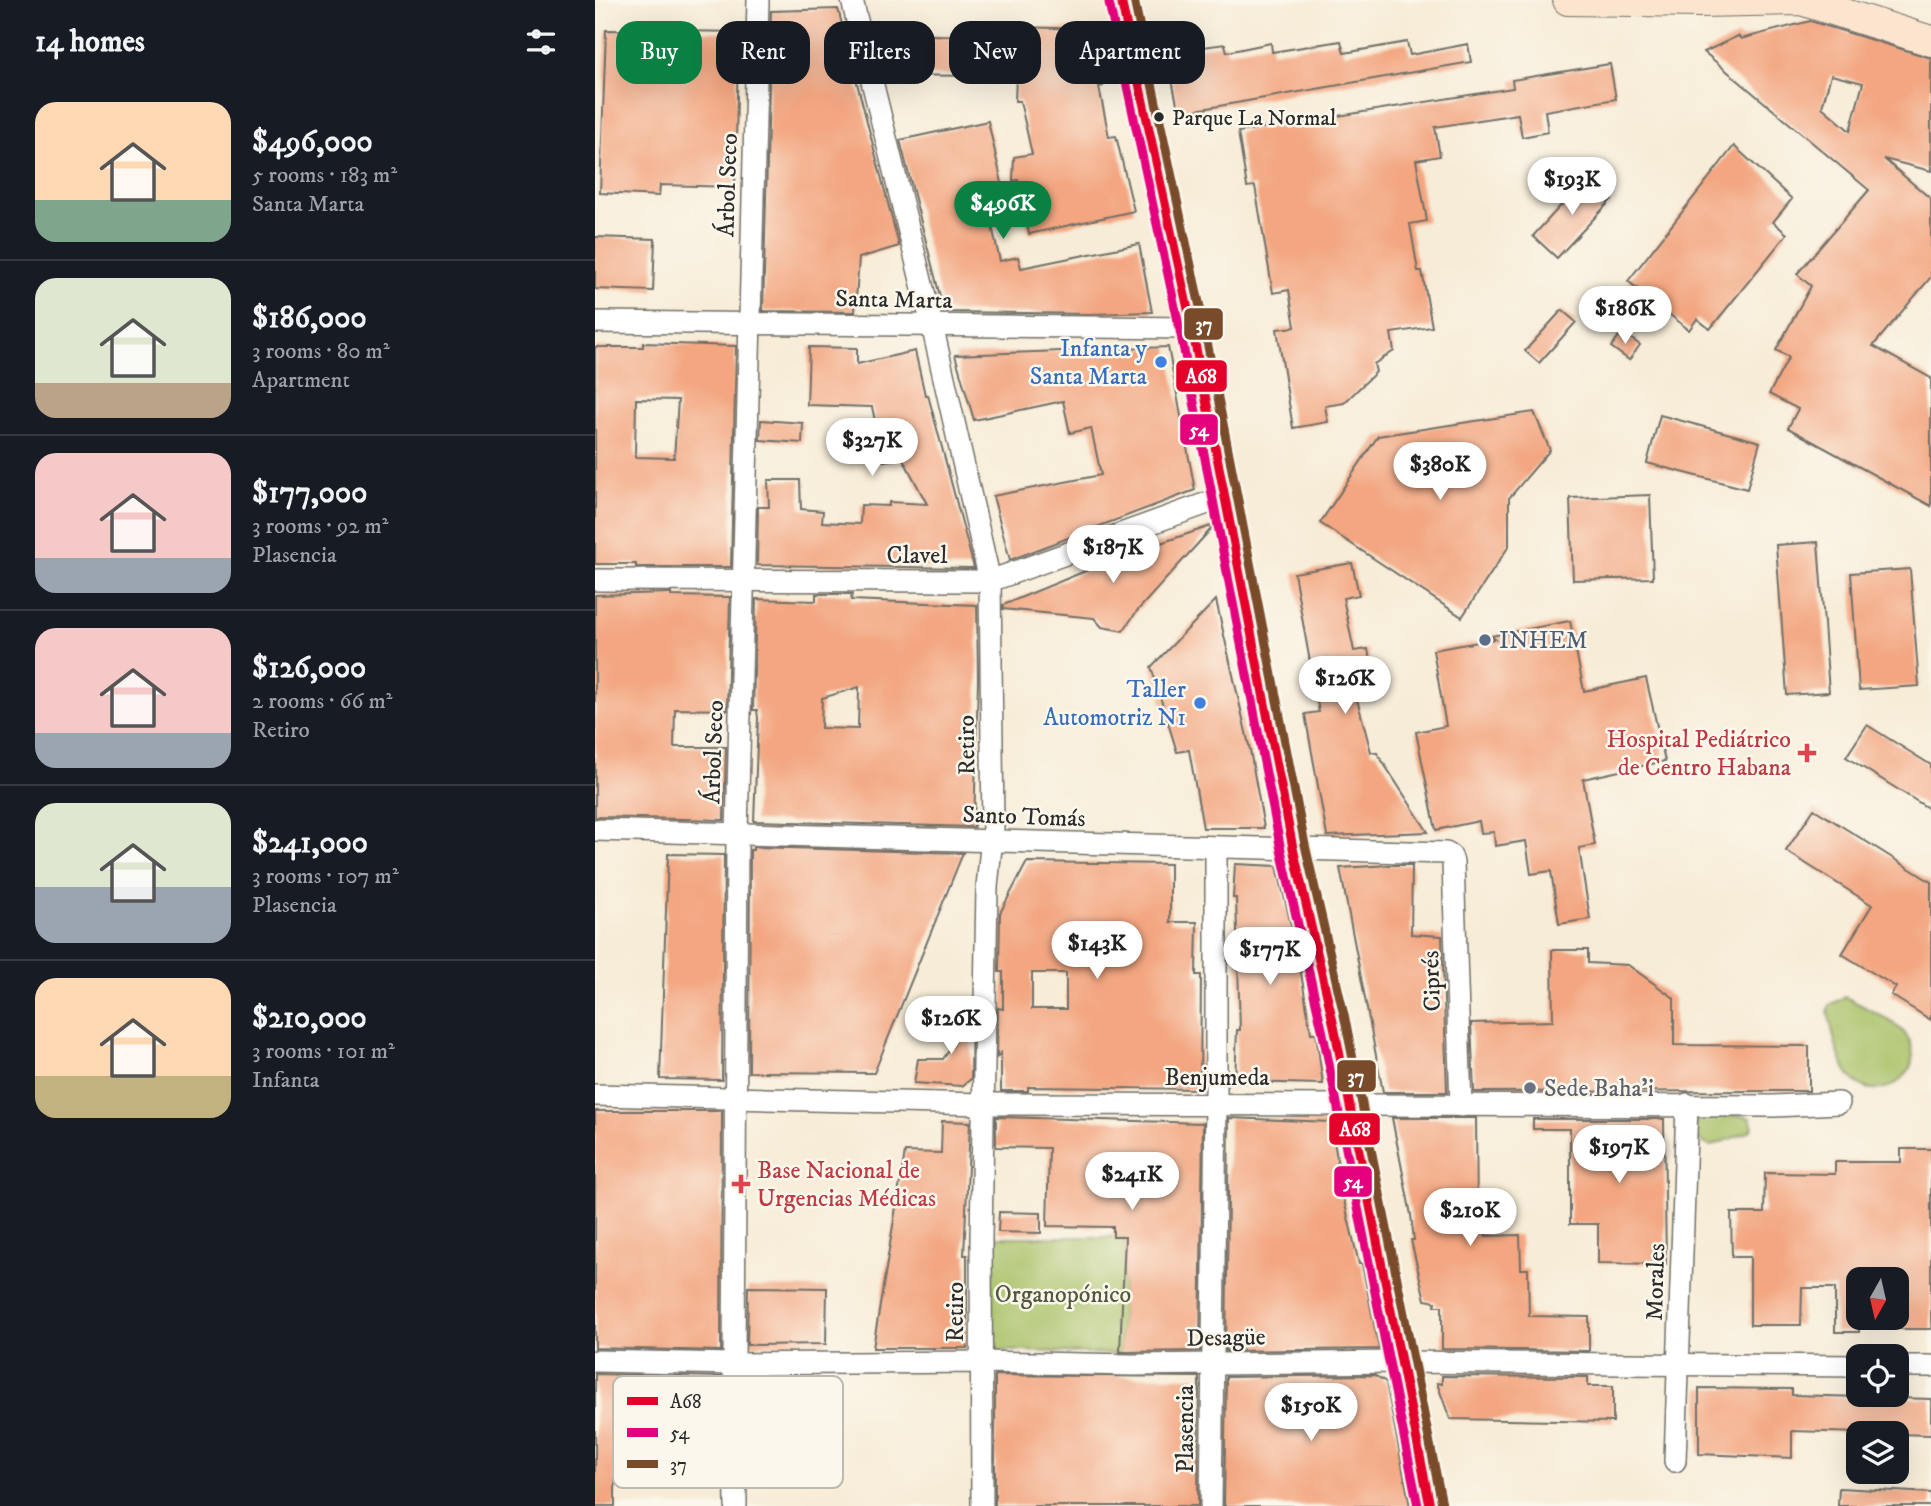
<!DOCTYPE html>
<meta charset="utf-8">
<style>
body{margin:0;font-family:"IM FELL DW Pica",serif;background:#242831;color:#f1f3f6;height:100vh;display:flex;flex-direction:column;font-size:26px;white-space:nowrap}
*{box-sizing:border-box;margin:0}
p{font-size:23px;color:#9ea1a6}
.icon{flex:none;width:38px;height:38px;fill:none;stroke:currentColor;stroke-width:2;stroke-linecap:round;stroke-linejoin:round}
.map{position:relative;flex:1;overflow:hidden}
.details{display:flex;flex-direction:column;background:#171b24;width:595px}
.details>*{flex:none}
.top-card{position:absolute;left:21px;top:21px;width:665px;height:63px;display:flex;gap:14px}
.needle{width:46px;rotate:188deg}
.buttons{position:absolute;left:1251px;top:1267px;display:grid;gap:14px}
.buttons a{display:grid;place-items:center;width:63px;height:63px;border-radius:14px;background:#171b24;box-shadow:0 7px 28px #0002;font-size:35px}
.price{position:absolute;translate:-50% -60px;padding:0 16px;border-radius:24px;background:#fff;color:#222;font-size:23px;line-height:46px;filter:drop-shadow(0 2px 4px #0008)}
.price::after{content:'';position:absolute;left:50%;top:42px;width:21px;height:16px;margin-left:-10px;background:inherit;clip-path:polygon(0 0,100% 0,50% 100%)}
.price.on{background:#0b8043;color:#fff}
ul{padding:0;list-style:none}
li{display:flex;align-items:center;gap:21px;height:175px;padding:0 35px}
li+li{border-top:2px solid #363941}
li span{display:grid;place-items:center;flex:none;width:196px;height:140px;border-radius:21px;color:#555}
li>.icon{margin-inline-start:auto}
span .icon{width:84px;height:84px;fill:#fffc;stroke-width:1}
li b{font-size:30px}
h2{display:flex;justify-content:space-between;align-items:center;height:84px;padding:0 35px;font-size:30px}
.chip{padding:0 24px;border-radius:21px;background:#171b24;box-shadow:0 7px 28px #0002;font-size:24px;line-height:63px}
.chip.on{background:#0b8043;color:#fff}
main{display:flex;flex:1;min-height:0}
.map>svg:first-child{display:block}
</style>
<main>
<section class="details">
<h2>14 homes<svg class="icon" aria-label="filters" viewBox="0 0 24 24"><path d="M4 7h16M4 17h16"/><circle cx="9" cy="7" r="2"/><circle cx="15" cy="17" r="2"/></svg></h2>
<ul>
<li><span style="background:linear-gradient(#ffd9b3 70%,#7fa58c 0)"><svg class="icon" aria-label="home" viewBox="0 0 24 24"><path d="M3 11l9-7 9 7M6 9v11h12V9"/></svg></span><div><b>$496,000</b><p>5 rooms · 183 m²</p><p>Santa Marta</p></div></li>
<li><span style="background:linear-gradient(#dfe7d0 75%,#b9a48a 0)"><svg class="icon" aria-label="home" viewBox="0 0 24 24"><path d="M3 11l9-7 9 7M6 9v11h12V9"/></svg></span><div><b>$186,000</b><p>3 rooms · 80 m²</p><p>Apartment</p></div></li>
<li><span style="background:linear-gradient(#f6c9c9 75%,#9aa5b1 0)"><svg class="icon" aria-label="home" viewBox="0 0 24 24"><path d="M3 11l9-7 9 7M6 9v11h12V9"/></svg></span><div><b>$177,000</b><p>3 rooms · 92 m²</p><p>Plasencia</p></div></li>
<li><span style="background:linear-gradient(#f6c9c9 75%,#9aa5b1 0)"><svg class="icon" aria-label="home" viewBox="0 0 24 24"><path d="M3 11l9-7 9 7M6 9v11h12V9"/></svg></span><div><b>$126,000</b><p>2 rooms · 66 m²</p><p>Retiro</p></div></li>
<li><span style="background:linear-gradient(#dfe7d0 60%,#9aa5b1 0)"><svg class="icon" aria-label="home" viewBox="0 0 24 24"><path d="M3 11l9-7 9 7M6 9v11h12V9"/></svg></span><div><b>$241,000</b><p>3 rooms · 107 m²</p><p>Plasencia</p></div></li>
<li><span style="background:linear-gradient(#ffd9b3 70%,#c2b280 0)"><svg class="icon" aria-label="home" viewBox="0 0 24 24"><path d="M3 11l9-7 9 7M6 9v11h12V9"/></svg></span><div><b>$210,000</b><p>3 rooms · 101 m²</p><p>Infanta</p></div></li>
</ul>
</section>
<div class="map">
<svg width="1336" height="1506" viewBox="0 0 1336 1506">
<rect width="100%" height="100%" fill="#fbf7ec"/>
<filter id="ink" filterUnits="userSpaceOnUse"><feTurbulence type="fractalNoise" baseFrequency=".0143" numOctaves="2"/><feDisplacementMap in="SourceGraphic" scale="14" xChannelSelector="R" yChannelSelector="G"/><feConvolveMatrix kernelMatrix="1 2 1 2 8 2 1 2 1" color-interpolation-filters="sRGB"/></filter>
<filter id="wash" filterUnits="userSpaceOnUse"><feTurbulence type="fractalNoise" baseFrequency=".00686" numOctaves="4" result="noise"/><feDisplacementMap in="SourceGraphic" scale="28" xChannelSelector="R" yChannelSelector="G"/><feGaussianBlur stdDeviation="1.57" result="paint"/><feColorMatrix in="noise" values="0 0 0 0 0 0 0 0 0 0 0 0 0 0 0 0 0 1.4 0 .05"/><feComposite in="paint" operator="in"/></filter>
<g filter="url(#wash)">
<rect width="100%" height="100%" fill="#f7ecd7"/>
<!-- green -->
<g fill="#a9c167" stroke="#6a7649" stroke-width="2">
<path d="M 1250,997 C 1267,1006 1304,1022 1313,1038 C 1334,1075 1280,1108 1256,1077 C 1242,1060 1238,1033 1233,1011 L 1235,1005 Z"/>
<path d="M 1105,1116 L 1150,1116 L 1155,1118 L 1158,1127 L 1154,1132 L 1116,1146 C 1099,1141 1099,1133 1102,1118 Z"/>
<path d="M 397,1237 L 530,1237 L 525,1354 L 395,1350 Z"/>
</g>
<g id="blocks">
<!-- building -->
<g fill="#f3a680" fill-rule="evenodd">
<path d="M 243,9 L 304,246 L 264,258 L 260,312 L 168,311 L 176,11 Z"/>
<path d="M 1215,21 L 1336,58 L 1336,171 L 1289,159 L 1336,199 L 1336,277 L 1278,346 L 1336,378 L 1336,506 L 1193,428 L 1203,409 L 1174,394 L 1194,357 L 1181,350 L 1216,286 L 1202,274 L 1274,190 L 1109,52 L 1143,36 L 1146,39 ZM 1236,75 L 1268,83 L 1255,131 L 1227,107 Z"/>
<path d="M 423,27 L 496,29 L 508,86 L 504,87 L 514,137 L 521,136 L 539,211 L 434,234 L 423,180 L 418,181 L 419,157 L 437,154 L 425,101 L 420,101 Z"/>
<path d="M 11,30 L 149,32 L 149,52 L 143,51 L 140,187 L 65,185 L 64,196 L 5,193 Z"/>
<path d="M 287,34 L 382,36 L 383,76 L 295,75 Z"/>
<path d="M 746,41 L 749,53 L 812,42 L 815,55 L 873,44 L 876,62 L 584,113 L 571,52 L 630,44 L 632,52 L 676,43 L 677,52 Z"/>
<path d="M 1015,64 L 1021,99 L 950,111 L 953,132 L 927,137 L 923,114 L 840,127 L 845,156 L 821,160 L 832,221 L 815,224 L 823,271 L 827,271 L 837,327 L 796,333 L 799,351 L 779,364 L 781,372 L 749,403 L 730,406 L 733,422 L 698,428 L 682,329 L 700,327 L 694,290 L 678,293 L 660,186 L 652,187 L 643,132 L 918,88 L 917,80 Z"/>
<path d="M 393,121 L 407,183 L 388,187 L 405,261 L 423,257 L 426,268 L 544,244 L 557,312 L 496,314 L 349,312 L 305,140 Z"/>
<path d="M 1139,146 L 1197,199 L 1178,222 L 1192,234 L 1115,329 L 1102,319 L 1094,330 L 1033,281 Z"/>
<path d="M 992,177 L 1017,199 L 962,258 L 938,236 Z"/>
<path d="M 0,237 L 60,239 L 58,291 L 0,289 Z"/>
<path d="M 967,310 L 981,322 L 944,363 L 930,351 Z"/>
<path d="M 1027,332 L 1045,345 L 1034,360 L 1016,347 Z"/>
<path d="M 48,343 L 141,346 L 136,567 L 41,567 L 41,564 L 0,564 L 0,347 L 48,347 ZM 41,399 L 83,400 L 79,458 L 40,457 Z"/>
<path d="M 214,347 L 262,348 L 262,364 L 320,351 L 330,395 L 333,395 L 379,568 L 162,565 L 163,507 L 174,507 L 173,480 L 205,480 L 206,509 L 228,511 L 227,522 L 265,524 L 266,505 L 294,506 L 294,502 L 332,504 L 307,457 L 289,461 L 277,407 L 212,405 Z"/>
<path d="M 573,347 L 600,490 L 415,560 L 398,496 L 506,475 L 496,428 L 475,433 L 468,401 L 379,420 L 360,355 Z"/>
<path d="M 939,412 L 955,450 L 914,498 L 914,546 L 867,617 L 725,523 L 783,436 Z"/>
<path d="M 1065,415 L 1165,442 L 1152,489 L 1052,463 Z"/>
<path d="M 166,420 L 208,423 L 207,443 L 165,440 Z"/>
<path d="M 1055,495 L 1058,578 L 978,580 L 975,498 Z"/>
<path d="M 616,526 L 616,529 L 542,611 L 528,631 L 507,627 L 499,618 L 408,609 L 408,605 L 527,556 Z"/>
<path d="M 1223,542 L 1234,692 L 1192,695 L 1181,545 Z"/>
<path d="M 757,563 L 764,595 L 748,598 L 759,651 L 773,649 L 780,688 L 760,692 L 776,752 L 782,753 L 833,832 L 732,836 L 710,714 L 724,712 L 699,573 Z"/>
<path d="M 1315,569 L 1324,686 L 1264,690 L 1256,573 Z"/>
<path d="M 76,593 L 76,596 L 135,597 L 132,710 L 80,709 L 79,747 L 131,747 L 129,820 L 0,817 L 0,595 Z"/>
<path d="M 221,594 L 257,594 L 256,600 L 382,605 L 383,681 L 379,827 L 159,821 L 163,718 L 162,710 L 158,710 L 161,599 L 221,601 ZM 264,687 L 263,729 L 226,728 L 227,698 Z"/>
<path d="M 621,600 L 655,750 L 669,828 L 608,828 L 594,750 L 582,752 L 556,667 Z"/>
<path d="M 975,621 L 989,691 L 1051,678 L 1070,761 L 988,779 L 1000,845 L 984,848 L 995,919 L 964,924 L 956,871 L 936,874 L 931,841 L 900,846 L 899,832 L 886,833 L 884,821 L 841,830 L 821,732 L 851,726 L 838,650 L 900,639 L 896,636 Z"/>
<path d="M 1272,725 L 1336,765 L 1336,810 L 1251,757 Z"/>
<path d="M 1219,809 L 1336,882 L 1336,1020 L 1296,995 L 1301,987 L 1247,954 L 1277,905 L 1191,851 Z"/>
<path d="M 158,847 L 368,853 L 279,1073 L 154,1072 L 155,850 L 158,850 Z"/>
<path d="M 73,854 L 129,855 L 127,1080 L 65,1079 Z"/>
<path d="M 432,862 L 575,864 L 575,922 L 602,922 L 601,975 L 606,975 L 605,1089 L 433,1087 L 433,1091 L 406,1091 L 406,1053 L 402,1057 L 403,1008 L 408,1009 L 408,972 L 404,972 L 405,913 ZM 437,973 L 471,973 L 471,1009 L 437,1009 Z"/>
<path d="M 640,864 L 682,866 L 703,955 L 716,1033 L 721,1033 L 728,1084 L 640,1082 L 642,1030 L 645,1030 L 641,898 L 638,898 Z"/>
<path d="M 794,865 L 817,865 L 816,934 L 847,936 L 852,1092 L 788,1092 L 745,868 Z"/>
<path d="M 957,950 L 993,950 L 993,963 L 1033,965 L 1079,998 L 1079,1045 L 1214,1046 L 1214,1091 L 879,1092 L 876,1023 L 958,1021 Z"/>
<path d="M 359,1006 L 377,1007 L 376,1079 L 367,1086 L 319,1083 L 323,1059 L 348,1059 L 360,1042 Z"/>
<path d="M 0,1111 L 127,1111 L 126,1351 L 0,1348 Z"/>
<path d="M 401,1117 L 608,1123 L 605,1351 L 525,1352 L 530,1237 L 518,1237 L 518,1227 L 452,1226 L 454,1148 L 401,1147 Z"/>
<path d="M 634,1118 L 736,1122 L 748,1196 L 764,1264 L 767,1264 L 784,1349 L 631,1351 Z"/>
<path d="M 797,1118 L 881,1118 L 882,1215 L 891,1215 L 891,1236 L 925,1235 L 926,1269 L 933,1269 L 934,1316 L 994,1317 L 994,1351 L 847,1349 L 847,1306 L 840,1306 L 841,1302 L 830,1300 L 816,1240 L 819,1240 L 816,1215 Z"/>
<path d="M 938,1119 L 1069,1119 L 1071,1264 L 1003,1263 L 1003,1224 L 975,1224 L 975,1129 L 938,1129 Z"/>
<path d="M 347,1121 L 375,1122 L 369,1255 L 372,1255 L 372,1348 L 278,1348 L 310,1152 L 346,1153 Z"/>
<path d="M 1306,1149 L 1336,1149 L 1336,1329 L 1305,1329 L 1305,1279 L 1264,1279 L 1264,1332 L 1240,1332 L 1240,1288 L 1207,1288 L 1206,1325 L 1155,1325 L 1155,1257 L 1137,1257 L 1136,1213 L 1169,1213 L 1170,1173 L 1240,1174 L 1240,1162 L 1306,1162 Z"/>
<path d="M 404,1212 L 446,1213 L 446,1233 L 403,1232 Z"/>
<path d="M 153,1287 L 232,1288 L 231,1344 L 152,1345 Z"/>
<path d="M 0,1374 L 126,1377 L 127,1452 L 60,1451 L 60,1406 L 24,1405 L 24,1444 L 20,1444 L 20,1506 L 0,1506 Z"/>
<path d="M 400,1375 L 604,1377 L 603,1506 L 400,1506 Z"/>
<path d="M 779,1375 L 791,1382 L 815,1506 L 629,1506 L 631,1377 Z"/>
<path d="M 847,1376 L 993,1377 L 993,1386 L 1018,1386 L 1018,1422 L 855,1419 L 842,1383 L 847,1384 Z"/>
<path d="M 1104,1388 L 1197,1389 L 1197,1395 L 1336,1399 L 1336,1435 L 1197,1431 L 1197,1458 L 1104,1454 Z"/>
<path d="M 1244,1488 L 1336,1493 L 1336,1506 L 1243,1506 Z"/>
</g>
</g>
</g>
<g filter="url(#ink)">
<use href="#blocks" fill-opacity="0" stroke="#726f67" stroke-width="2"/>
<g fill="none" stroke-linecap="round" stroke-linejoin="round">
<defs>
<g id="minor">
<path d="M 257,0 L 337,325 L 395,581 L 398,827 L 392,887 L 386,1240 L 387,1506"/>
<path d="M 0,322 L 597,328"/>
<path d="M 0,580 L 395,581 L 629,497"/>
<path d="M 0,830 L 851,853 L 856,856 L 858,862 L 866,1106"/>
<path d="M 0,1095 L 390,1104 L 1179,1106 L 1244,1103"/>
<path d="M 0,1361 L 139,1364 L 387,1362 L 537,1365 L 805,1362 L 1264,1366"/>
<path d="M 1302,1366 L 1336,1366"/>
<path d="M 1080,1461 L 1092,1104"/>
<path d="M 141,1506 L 139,1364 L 142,834 L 163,0"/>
<path d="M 616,1506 L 621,1103 L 621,848"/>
</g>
<path id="secondary" d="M 973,0 L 1104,2 L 1206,0 L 1336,41"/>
<path id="primary" d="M 526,0 L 597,328 L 698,848 L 739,1026 L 835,1506"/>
</defs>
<!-- minor casing -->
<use href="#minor" stroke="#726f67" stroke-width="24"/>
<!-- secondary casing -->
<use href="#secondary" stroke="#726f67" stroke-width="32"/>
<!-- primary casing -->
<use href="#primary" stroke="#726f67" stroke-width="36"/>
<!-- minor -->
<use href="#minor" stroke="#fff" stroke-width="21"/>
<!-- secondary -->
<use href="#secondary" stroke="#fbe5cf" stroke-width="30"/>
<!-- primary -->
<use href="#primary" stroke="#f6be87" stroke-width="33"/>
<defs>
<path id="bus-1" d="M 526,0 L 597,328 L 698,848 L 739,1026 L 835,1506"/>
<path id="bus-2" d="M 514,3 L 585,330 L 686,850 L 727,1029 L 823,1506"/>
<path id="bus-3" d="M 539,0 L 609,326 L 710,845 L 751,1024 L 847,1504"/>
</defs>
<!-- bus-1 casing -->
<use href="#bus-1" stroke="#fbf7ec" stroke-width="14"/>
<!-- bus-2 casing -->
<use href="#bus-2" stroke="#fbf7ec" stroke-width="14"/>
<!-- bus-3 casing -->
<use href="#bus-3" stroke="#fbf7ec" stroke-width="14"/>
<!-- bus-1 -->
<use href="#bus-1" stroke="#e4002b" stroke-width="9"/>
<!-- bus-2 -->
<use href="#bus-2" stroke="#e5007d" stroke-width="9"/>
<!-- bus-3 -->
<use href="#bus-3" stroke="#7a4b2a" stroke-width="9"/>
</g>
</g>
<!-- markers -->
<circle fill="#2b2b2b" stroke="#fbf7ec" stroke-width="2.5" cx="564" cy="117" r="6"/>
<g fill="#3f7fe0" stroke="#fbf7ec" stroke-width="2.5">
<circle cx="566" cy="362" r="7"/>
<circle cx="605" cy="703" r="7"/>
</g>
<circle fill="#5c6f8a" stroke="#fbf7ec" stroke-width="2.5" cx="890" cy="640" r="7"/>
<g fill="#e0444e" stroke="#fbf7ec" stroke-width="2.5">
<path d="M1208.5 742.5h7v7h7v7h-7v7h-7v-7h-7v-7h7z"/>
<path d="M142.5 1173.5h7v7h7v7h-7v7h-7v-7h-7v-7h7z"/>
</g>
<circle fill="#6b7280" stroke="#fbf7ec" stroke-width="2.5" cx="935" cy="1088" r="7"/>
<g text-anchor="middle" stroke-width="5" stroke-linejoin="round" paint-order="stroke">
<!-- bus labels -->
<g font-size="22" fill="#2b2b2b" stroke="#fbf7ec" text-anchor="start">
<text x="577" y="125">Parque La Normal</text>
</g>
<!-- street labels -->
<g font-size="24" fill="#2b2b2b" stroke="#fbf7ec">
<text transform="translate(132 185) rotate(-88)" y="8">Árbol Seco</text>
<text transform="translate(299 299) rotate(1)" y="8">Santa Marta</text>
<text x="322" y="563">Clavel</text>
<text transform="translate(371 745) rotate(-91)" y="8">Retiro</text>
<text transform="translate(118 752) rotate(-88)" y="8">Árbol Seco</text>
<text transform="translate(429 816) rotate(2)" y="8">Santo Tomás</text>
<text transform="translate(836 981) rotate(-92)" y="8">Ciprés</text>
<text x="622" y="1085">Benjumeda</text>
<text transform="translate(1060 1282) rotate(-88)" y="8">Morales</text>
<text transform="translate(360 1312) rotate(-90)" y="8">Retiro</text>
<text transform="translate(631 1337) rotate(-1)" y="8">Desagüe</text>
<text transform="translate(590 1429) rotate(-90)" y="8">Plasencia</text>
</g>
<!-- shop labels -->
<g font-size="24" fill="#366cbe" stroke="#fbf7ec" text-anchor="end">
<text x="552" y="356">Infanta y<tspan x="552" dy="28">Santa Marta</tspan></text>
<text x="591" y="697">Taller<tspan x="591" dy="28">Automotriz N1</tspan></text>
</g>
<!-- service labels -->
<g font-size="24" fill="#4e5e75" stroke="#fbf7ec" text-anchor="start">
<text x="904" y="648">INHEM</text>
</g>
<!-- health labels -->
<g font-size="24" fill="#be3a42" stroke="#fbf7ec" text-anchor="end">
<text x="1196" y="747">Hospital Pediátrico<tspan x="1196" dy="28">de Centro Habana</tspan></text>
<text x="162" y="1178" text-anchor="start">Base Nacional de<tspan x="162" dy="28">Urgencias Médicas</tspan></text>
</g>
<!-- worship labels -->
<g font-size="24" fill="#5b616d" stroke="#fbf7ec" text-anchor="start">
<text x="949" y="1096">Sede Baha’i</text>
</g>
<!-- park labels -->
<g font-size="24" fill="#51583d" stroke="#fbf7ec">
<text x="468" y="1302">Organopónico</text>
</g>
</g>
<!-- legend -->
<rect x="18" y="1376" width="230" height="112" rx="10" fill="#fbf7ec" stroke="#bdbab2" stroke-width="2"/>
<rect x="32" y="1397" width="31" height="8" fill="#e4002b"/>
<rect x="32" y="1428" width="31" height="9" fill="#e5007d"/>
<rect x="32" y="1460" width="31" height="8" fill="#7a4b2a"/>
<g font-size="19" fill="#2b2b2b">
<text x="75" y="1408">A68</text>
<text x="75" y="1439">54</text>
<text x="75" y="1471">37</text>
</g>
<g stroke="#fbf7ec" stroke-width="2.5">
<rect x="588" y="307" width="41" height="34" rx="7" fill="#7a4b2a"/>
<rect x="580" y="359" width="53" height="34" rx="7" fill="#e4002b"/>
<rect x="584" y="413" width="40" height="33" rx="7" fill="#e5007d"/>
<rect x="741" y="1059" width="41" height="34" rx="7" fill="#7a4b2a"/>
<rect x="733" y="1112" width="53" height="34" rx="7" fill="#e4002b"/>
<rect x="738" y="1165" width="40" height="33" rx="7" fill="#e5007d"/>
</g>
<g font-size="19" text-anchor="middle" font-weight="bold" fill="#fff">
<text x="609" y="331">37</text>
<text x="606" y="383">A68</text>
<text x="604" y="436">54</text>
<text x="761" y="1083">37</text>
<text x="760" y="1136">A68</text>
<text x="758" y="1188">54</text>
</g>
</svg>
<div class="buttons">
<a><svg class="needle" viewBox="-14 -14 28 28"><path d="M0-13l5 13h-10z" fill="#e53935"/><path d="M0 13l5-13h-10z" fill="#9ea1a6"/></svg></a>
<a><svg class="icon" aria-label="locate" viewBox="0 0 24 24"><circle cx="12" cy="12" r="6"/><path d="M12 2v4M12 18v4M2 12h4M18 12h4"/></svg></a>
<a><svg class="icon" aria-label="layers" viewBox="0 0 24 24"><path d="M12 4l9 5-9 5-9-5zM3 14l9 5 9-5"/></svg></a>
</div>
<b class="price" style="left:977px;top:217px">$193K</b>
<b class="price on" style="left:408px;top:241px">$496K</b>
<b class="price" style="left:1030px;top:346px">$186K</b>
<b class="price" style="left:277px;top:478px">$327K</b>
<b class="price" style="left:845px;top:502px">$380K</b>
<b class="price" style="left:518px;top:585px">$187K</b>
<b class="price" style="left:750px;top:716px">$126K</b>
<b class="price" style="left:502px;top:981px">$143K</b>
<b class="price" style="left:675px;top:987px">$177K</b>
<b class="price" style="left:356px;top:1056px">$126K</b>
<b class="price" style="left:1024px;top:1185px">$197K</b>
<b class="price" style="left:537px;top:1212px">$241K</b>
<b class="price" style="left:875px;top:1248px">$210K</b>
<b class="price" style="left:716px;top:1443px">$150K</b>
<div class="top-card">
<a class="chip on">Buy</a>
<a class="chip">Rent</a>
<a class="chip">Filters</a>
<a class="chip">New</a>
<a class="chip">Apartment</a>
</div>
</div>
</main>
